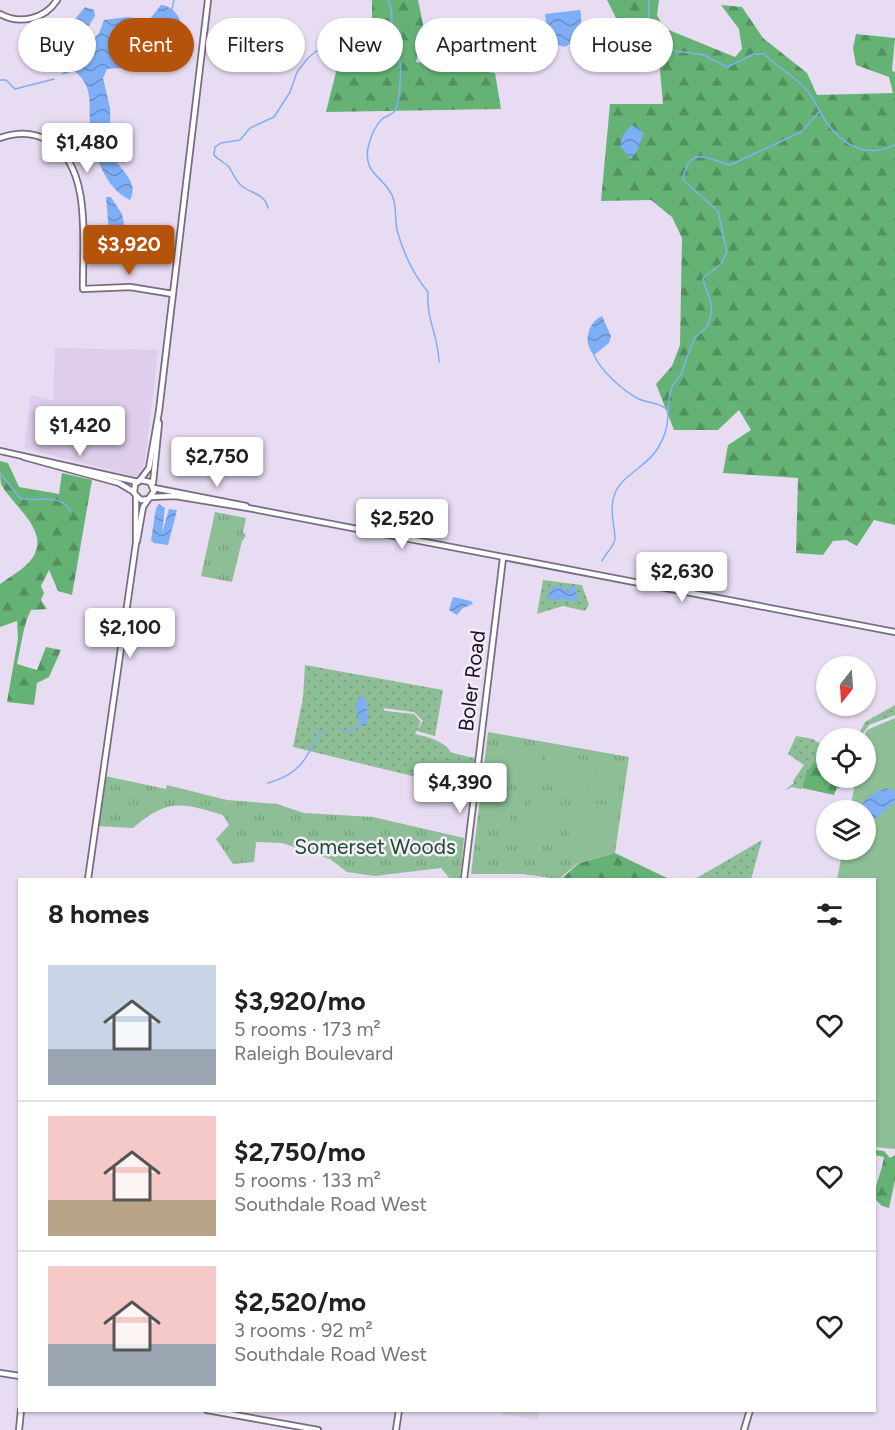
<!DOCTYPE html>
<meta charset="utf-8">
<style>
body{margin:0;font-family:Figtree,sans-serif;background:#f6f6f6;color:#222;height:100vh;display:flex;flex-direction:column;font-size:22px;white-space:nowrap}
*{box-sizing:border-box;margin:0}
p{font-size:20px;color:#767676}
.icon{flex:none;width:33px;height:33px;fill:none;stroke:currentColor;stroke-width:2;stroke-linecap:round;stroke-linejoin:round}
.map{position:relative;flex:1;overflow:hidden}
.drawer{position:absolute;left:18px;top:878px;width:858px;height:534px;display:flex;flex-direction:column;background:#fff;border-radius:0px;box-shadow:0 2px 4px #0004}
.drawer>*{flex:none}
.hud{position:absolute;left:18px;top:18px;width:860px;height:54px;display:flex;gap:12px}
.needle{width:39px;rotate:197deg}
.tools{position:absolute;left:816px;top:656px;display:grid;gap:12px}
.tools a{display:grid;place-items:center;width:60px;height:60px;border-radius:50%;background:#fff;box-shadow:0 2px 4px #0004;font-size:30px}
.price{position:absolute;translate:-50% -51px;padding:0 14px;border-radius:6px;background:#fff;color:#222;font-size:20px;line-height:39px;filter:drop-shadow(0 2px 3px #0008)}
.price::after{content:'';position:absolute;left:50%;top:36px;width:18px;height:14px;margin-left:-9px;background:inherit;clip-path:polygon(0 0,100% 0,50% 100%)}
.price.active{background:#b45309;color:#fff}
ul{padding:0;list-style:none}
li{display:flex;align-items:center;gap:18px;height:150px;padding:0 30px}
li+li{border-top:2px solid #e0e0e0}
li span{display:grid;place-items:center;flex:none;width:168px;height:120px;border-radius:0px;color:#555}
li>.icon{margin-inline-start:auto}
span .icon{width:72px;height:72px;fill:#fffc;stroke-width:1}
li b{font-size:26px}
h2{display:flex;justify-content:space-between;align-items:center;height:72px;padding:0 30px;font-size:26px}
.chip{padding:0 21px;border-radius:27px;background:#fff;box-shadow:0 2px 4px #0004;font-size:21px;line-height:54px}
.chip.active{background:#b45309;color:#fff}
.map>svg:first-child{display:block}
</style>
<div class="map">
<svg width="895" height="1430" viewBox="0 0 895 1430">
<defs>
<pattern id="grass-dots" width="8" height="8" patternUnits="userSpaceOnUse" patternTransform="scale(1.5)"><rect width="8" height="8" fill="#8dbe96"/><path d="M2 2h.1M6 6h.1" fill="none" stroke="#79a281" stroke-width="1.8" stroke-linecap="round"/></pattern>
<pattern id="forest-firs" width="22" height="20" patternUnits="userSpaceOnUse" patternTransform="scale(1.5)"><rect width="22" height="20" fill="#65b275"/><path d="M5 1l3.5 6h-7zM16 11l3.5 6h-7z" fill="#52905f"/></pattern>
<pattern id="park-tufts" width="24" height="20" patternUnits="userSpaceOnUse" patternTransform="scale(1.5)"><rect width="24" height="20" fill="#8dbe96"/><path d="M3 7l-1-3M5 7V3M7 7l1-3M15 17l-1-3M17 17v-4M19 17l1-3" fill="none" stroke="#79a281"/></pattern>
<pattern id="water-waves" width="16" height="10" patternUnits="userSpaceOnUse" patternTransform="scale(1.5)"><rect width="16" height="10" fill="#7eaff6"/><path d="M0 5q4-4 8 0t8 0" fill="none" stroke="#668dc6"/></pattern>
</defs>
<rect width="100%" height="100%" fill="#e8dcf3"/>
<!-- built -->
<path fill="#deceeb" d="M 55,348 L 158,350 L 146,455 L 140,478 L 24,448 L 31,395 L 53,400 Z"/>
<!-- education -->
<path fill="#ddcee1" d="M 502,1410 L 539,1410 L 538,1420 L 502,1414 Z"/>
<!-- grass -->
<g fill="url(#grass-dots)">
<path d="M 543,580 L 582,585 L 589,605 L 585,611 L 563,606 L 537,614 Z"/>
<path d="M 305,665 L 443,690 L 435,736 L 417,731 L 423,721 L 414,712 L 383,708 L 385,711 L 414,714 L 421,722 L 415,734 C 431,738 442,740 452,753 L 475,758 L 470,790 L 293,747 L 303,698 Z"/>
<path d="M 895,705 L 895,715 L 869,725 L 860,738 L 857,738 L 865,722 Z"/>
<path d="M 796,736 L 813,739 L 826,748 L 826,764 L 814,762 L 801,789 L 792,787 L 785,790 L 794,783 L 793,781 L 804,765 L 788,754 Z"/>
<path d="M 762,840 L 751,879 L 695,879 Z"/>
</g>
<!-- forest -->
<g fill="url(#forest-firs)">
<path d="M 372,0 L 418,0 L 424,29 L 416,62 L 495,73 L 501,109 L 326,112 L 336,72 L 329,60 L 372,21 Z"/>
<path d="M 607,0 L 659,0 L 657,15 L 664,28 L 735,57 L 742,49 L 739,29 L 721,5 L 742,7 L 763,38 L 807,73 L 817,95 L 893,93 L 889,77 L 856,65 L 853,48 L 856,34 L 895,38 L 892,71 L 895,72 L 895,525 L 874,520 L 857,546 L 846,540 L 833,541 L 823,555 L 796,553 L 798,478 L 723,473 L 728,445 L 751,430 L 739,410 L 718,430 L 674,430 L 656,384 L 672,366 L 680,345 L 682,238 L 672,217 L 651,200 L 601,201 L 610,104 L 663,104 L 659,60 L 621,28 Z"/>
<path d="M 0,461 L 8,463 L 19,487 L 59,494 L 62,473 L 92,480 L 72,595 L 58,591 L 49,570 L 41,586 L 44,593 L 41,600 L 47,609 L 31,610 C 23,625 21,646 17,664 L 37,670 L 46,647 L 61,650 L 49,677 L 37,683 L 34,705 L 7,702 L 18,639 L 17,621 L 0,627 L 0,584 C 11,576 30,566 35,553 C 47,528 11,504 1,484 C 0,478 0,468 0,461 Z"/>
<path d="M 814,762 L 826,764 L 826,777 L 847,777 L 848,788 L 837,788 L 834,795 L 802,788 L 807,772 Z"/>
<path d="M 615,853 L 669,879 L 561,879 L 579,863 Z"/>
<path d="M 875,1150 L 884,1151 L 890,1158 L 895,1155 L 895,1180 L 889,1208 L 882,1206 L 875,1199 C 874,1186 882,1172 884,1157 L 875,1155 Z"/>
</g>
<!-- park -->
<g fill="url(#park-tufts)">
<path d="M 215,512 L 246,518 L 243,532 L 246,536 L 242,541 L 232,582 L 201,576 Z"/>
<path d="M 488,732 L 629,757 L 615,853 L 578,863 L 559,879 L 522,874 L 471,874 Z"/>
<path d="M 105,776 L 166,789 L 167,785 L 227,800 L 277,804 L 304,813 L 373,817 L 464,838 L 460,879 L 450,879 L 441,868 L 375,876 L 347,872 L 330,859 L 282,843 L 256,842 L 254,862 L 233,864 L 216,839 L 229,825 L 223,815 C 182,803 168,798 133,828 L 97,826 Z"/>
</g>
<!-- pitch -->
<g fill="#8dbe96">
<path d="M 895,718 L 895,1149 L 875,1147 L 874,879 L 837,879 L 843,849 L 866,849 L 866,810 L 850,810 L 856,777 L 866,777 L 866,738 L 863,738 L 867,730 Z"/>
<path d="M 493,746 L 540,753 L 534,783 L 489,776 Z"/>
<path d="M 546,754 L 592,761 L 587,791 L 541,784 Z"/>
<path d="M 599,760 L 624,764 L 617,802 L 592,798 Z"/>
<path d="M 485,794 L 501,797 L 510,806 L 510,831 L 483,829 L 480,826 Z"/>
<path d="M 531,797 C 554,802 564,819 560,841 L 526,835 L 523,832 Z"/>
<path d="M 574,800 L 609,805 L 615,809 L 617,822 L 611,849 L 595,853 L 569,849 L 567,846 Z"/>
</g>
<!-- water -->
<g fill="url(#water-waves)">
<path d="M 161,5 C 175,6 185,22 180,35 L 141,58 L 131,67 L 107,69 L 103,78 L 110,108 L 111,156 C 120,168 140,183 130,200 C 105,188 95,157 91,130 C 87,108 96,87 74,71 L 61,75 L 99,33 L 104,20 L 127,17 L 149,20 Z"/>
<path d="M 85,7 L 94,10 L 95,16 L 77,45 L 53,64 L 50,56 L 58,39 Z"/>
<path d="M 580,10 C 584,22 577,41 565,47 L 548,42 L 545,14 Z"/>
<path d="M 632,124 L 644,133 L 637,151 L 631,159 L 620,146 L 623,135 Z"/>
<path d="M 106,197 L 111,197 L 122,214 L 125,229 L 114,247 L 110,244 Z"/>
<path d="M 602,316 L 611,336 L 609,343 L 594,355 C 582,343 588,322 602,316 Z"/>
<path d="M 159,504 L 165,508 L 162,533 L 169,509 L 177,510 L 168,545 L 154,543 L 151,540 L 156,508 Z"/>
<path d="M 557,586 L 566,587 L 564,590 L 569,592 L 569,586 L 576,587 L 578,602 L 567,599 L 549,601 L 549,590 Z"/>
<path d="M 453,597 L 471,601 L 473,604 L 463,608 L 457,615 L 449,610 Z"/>
<path d="M 359,697 L 364,697 L 367,702 L 367,724 L 364,726 L 360,726 L 356,707 Z"/>
<path d="M 888,788 L 895,791 L 895,802 L 874,820 L 866,823 L 866,810 L 860,810 C 864,797 876,791 888,788 Z"/>
</g>
<g fill="none" stroke-linecap="round" stroke-linejoin="round">
<!-- stream -->
<g stroke="#7eaff6" stroke-width="1.5">
<path d="M 388,0 C 395,13 390,30 393,45 C 394,50 397,53 399,58 C 402,66 400,106 394,112 C 391,115 386,116 382,119 C 375,126 370,139 368,148 C 364,171 378,174 389,190 C 398,202 394,216 397,230 C 403,252 413,274 428,292 C 426,320 438,333 439,362"/>
<path d="M 649,0 C 646,23 654,34 669,50 L 704,55 L 727,67 L 754,54 L 764,54 C 777,67 792,75 804,87 C 814,97 819,112 827,123 C 844,147 868,158 895,145"/>
<path d="M 172,9 L 174,0"/>
<path d="M 0,80 L 6,80 L 15,89 L 54,79"/>
<path d="M 268,208 C 265,194 253,194 243,187 C 235,181 234,175 229,167 C 226,163 218,160 214,155 L 215,147 L 221,143 L 240,140 L 250,128 L 274,117 L 290,92 L 297,72 L 308,58 L 325,44 L 353,42 L 372,32 L 391,29"/>
<path d="M 594,355 C 601,371 623,391 639,399 C 650,404 661,402 669,412"/>
<path d="M 0,473 L 20,498 C 35,503 62,492 70,511"/>
<path d="M 602,561 C 605,554 615,546 615,538 C 614,522 609,508 615,493 C 623,474 647,467 658,448 C 674,421 664,409 672,387 C 674,381 680,378 682,372 C 686,361 689,349 695,338 C 699,332 707,330 709,322 C 716,302 706,295 703,278 L 721,264 L 727,252 L 718,211 L 683,180 C 689,143 709,160 730,165 L 801,132 L 819,112"/>
<path d="M 341,731 L 350,731 L 360,726"/>
<path d="M 268,783 C 298,775 307,760 319,732 L 325,729"/>
</g>
<defs>
<g id="secondary">
<path d="M 0,14 C 20,25 45,19 57,0"/>
<path d="M 0,138 C 17,132 34,132 49,141 C 93,167 82,244 83,289 L 130,287 L 173,294"/>
<path d="M 0,451 L 138,482"/>
<path d="M 24,457 L 119,483 L 134,492"/>
<path d="M 140,480 L 149,468 L 159,411 L 208,0"/>
<path d="M 153,483 L 159,423"/>
<path d="M 154,488 L 246,506"/>
<path d="M 151,497 L 175,496 L 248,508 L 895,632"/>
<path d="M 137,541 L 143,507 L 154,491 L 150,482 L 140,480 L 135,484 L 134,493 L 141,500 L 148,499"/>
<path d="M 88,879 L 136,543 L 136,496"/>
<path d="M 464,879 L 503,558"/>
<path d="M 0,1373 L 20,1376"/>
<path d="M 207,1410 L 318,1430"/>
<path d="M 19,1430 L 21,1410"/>
<path d="M 396,1430 L 399,1410"/>
<path d="M 744,1430 L 750,1410"/>
</g>
</defs>
<!-- secondary casing -->
<use href="#secondary" stroke="#776d81" stroke-width="8"/>
<!-- secondary -->
<use href="#secondary" stroke="#fff" stroke-width="4.5"/>
</g>
<g text-anchor="middle" stroke-width="5" stroke-linejoin="round" paint-order="stroke">
<!-- street labels -->
<g font-size="21" fill="#17131a" stroke="#f4ebfd">
<text transform="translate(472 681) rotate(-83)" y="7">Boler Road</text>
</g>
<!-- park labels -->
<g font-size="21" fill="#184f27" stroke="#f4ebfd">
<text x="375" y="854">Somerset Woods</text>
</g>
</g>
</svg>
<div class="tools">
<a><svg class="needle" viewBox="-14 -14 28 28"><path d="M0-13l5 13h-10z" fill="#e53935"/><path d="M0 13l5-13h-10z" fill="#767676"/></svg></a>
<a><svg class="icon" aria-label="locate" viewBox="0 0 24 24"><circle cx="12" cy="12" r="6"/><path d="M12 2v4M12 18v4M2 12h4M18 12h4"/></svg></a>
<a><svg class="icon" aria-label="layers" viewBox="0 0 24 24"><path d="M12 4l9 5-9 5-9-5zM3 14l9 5 9-5"/></svg></a>
</div>
<b class="price" style="left:87px;top:174px">$1,480</b>
<b class="price active" style="left:129px;top:276px">$3,920</b>
<b class="price" style="left:80px;top:457px">$1,420</b>
<b class="price" style="left:217px;top:488px">$2,750</b>
<b class="price" style="left:402px;top:550px">$2,520</b>
<b class="price" style="left:682px;top:603px">$2,630</b>
<b class="price" style="left:130px;top:659px">$2,100</b>
<b class="price" style="left:460px;top:814px">$4,390</b>
<div class="hud">
<a class="chip">Buy</a>
<a class="chip active">Rent</a>
<a class="chip">Filters</a>
<a class="chip">New</a>
<a class="chip">Apartment</a>
<a class="chip">House</a>
</div>
<section class="drawer">
<h2>8 homes<svg class="icon" aria-label="filters" viewBox="0 0 24 24"><path d="M4 7h16M4 17h16"/><circle cx="9" cy="7" r="2"/><circle cx="15" cy="17" r="2"/></svg></h2>
<ul>
<li><span style="background:linear-gradient(#c9d6e8 70%,#9aa5b1 0)"><svg class="icon" aria-label="home" viewBox="0 0 24 24"><path d="M3 11l9-7 9 7M6 9v11h12V9"/></svg></span><div><b>$3,920/mo</b><p>5 rooms · 173 m²</p><p>Raleigh Boulevard</p></div><svg class="icon" aria-label="heart" viewBox="0 0 24 24"><path d="M12 20l-8-8c-3-5 5-10 8-4 3-6 11-1 8 4z"/></svg></li>
<li><span style="background:linear-gradient(#f6c9c9 70%,#b9a48a 0)"><svg class="icon" aria-label="home" viewBox="0 0 24 24"><path d="M3 11l9-7 9 7M6 9v11h12V9"/></svg></span><div><b>$2,750/mo</b><p>5 rooms · 133 m²</p><p>Southdale Road West</p></div><svg class="icon" aria-label="heart" viewBox="0 0 24 24"><path d="M12 20l-8-8c-3-5 5-10 8-4 3-6 11-1 8 4z"/></svg></li>
<li><span style="background:linear-gradient(#f6c9c9 65%,#9aa5b1 0)"><svg class="icon" aria-label="home" viewBox="0 0 24 24"><path d="M3 11l9-7 9 7M6 9v11h12V9"/></svg></span><div><b>$2,520/mo</b><p>3 rooms · 92 m²</p><p>Southdale Road West</p></div><svg class="icon" aria-label="heart" viewBox="0 0 24 24"><path d="M12 20l-8-8c-3-5 5-10 8-4 3-6 11-1 8 4z"/></svg></li>
</ul>
</section>
</div>
